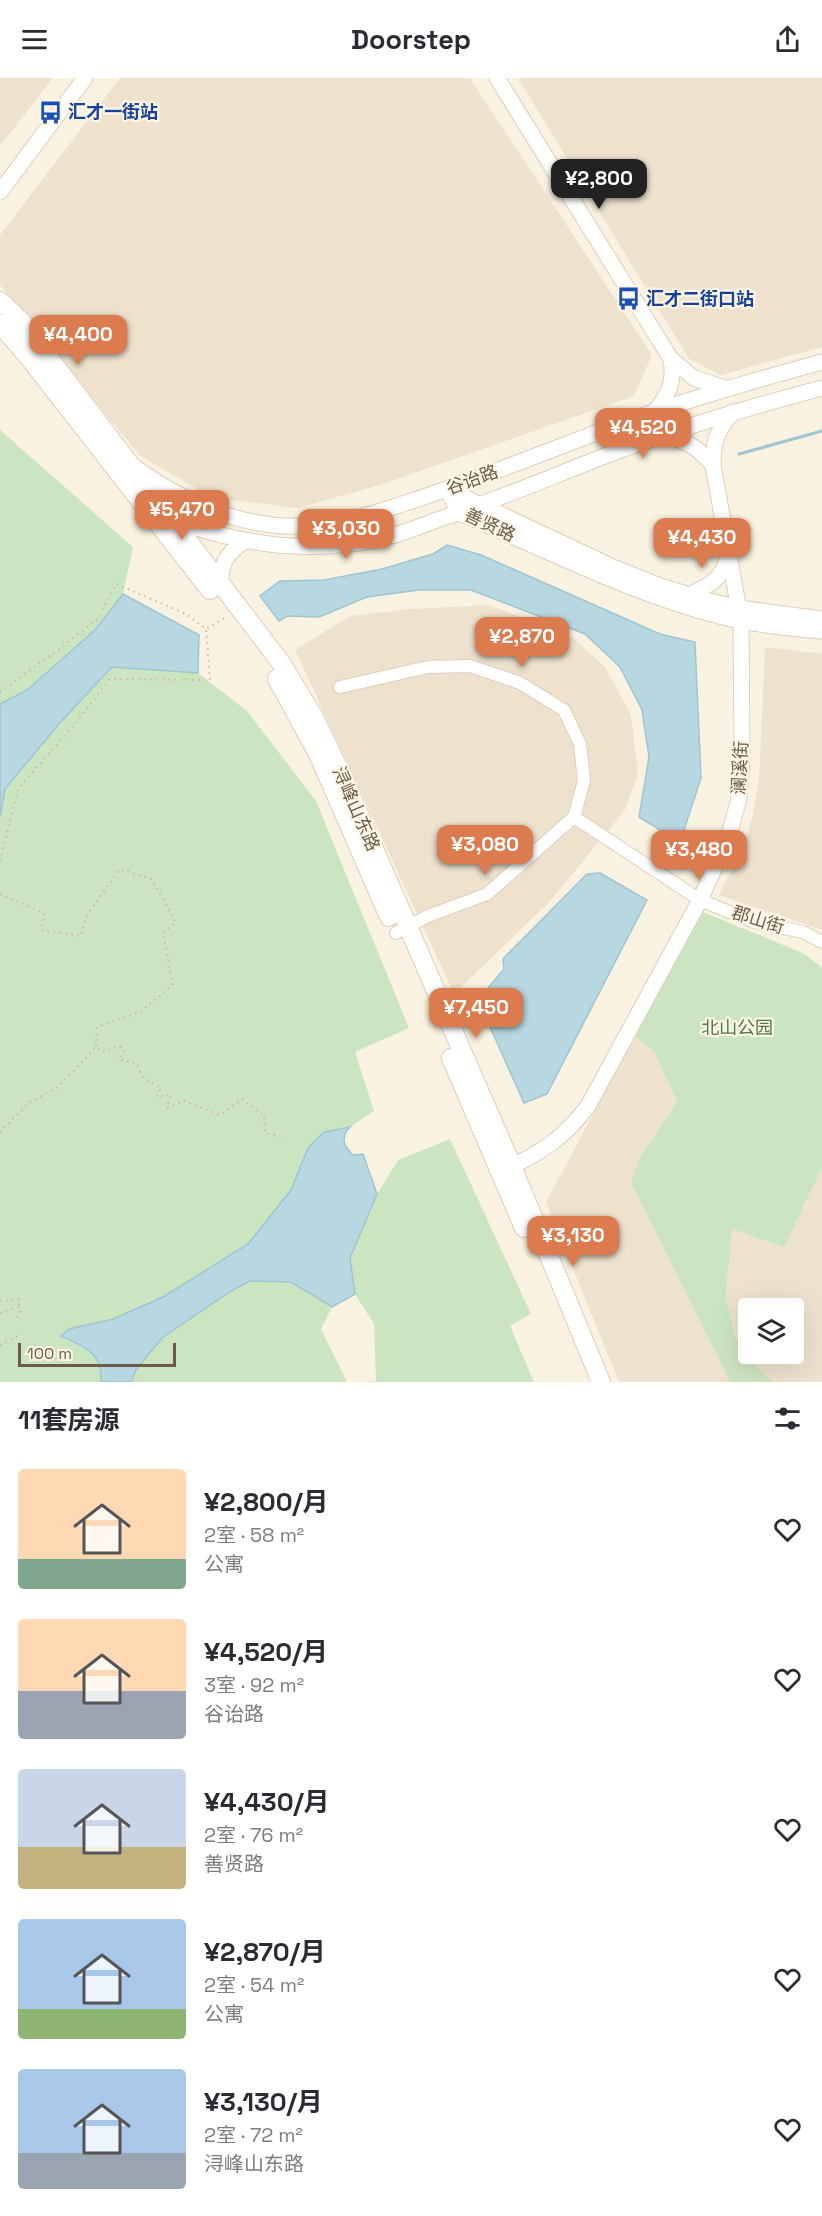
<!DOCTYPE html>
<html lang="zh">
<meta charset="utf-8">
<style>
body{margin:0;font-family:"Space Grotesk","Noto Sans SC",sans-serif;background:#f2f2f3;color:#2b2b33;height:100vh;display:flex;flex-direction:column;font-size:22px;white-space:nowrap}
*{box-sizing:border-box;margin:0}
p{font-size:20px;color:#7c7c81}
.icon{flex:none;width:33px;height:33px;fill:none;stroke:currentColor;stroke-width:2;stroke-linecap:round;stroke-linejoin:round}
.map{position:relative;height:1304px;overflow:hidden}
.drawer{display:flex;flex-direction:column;background:#fff;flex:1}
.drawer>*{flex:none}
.tools{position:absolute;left:738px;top:1220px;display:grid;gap:12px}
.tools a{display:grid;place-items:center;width:66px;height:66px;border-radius:6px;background:#fff;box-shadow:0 6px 24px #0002;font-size:30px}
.scale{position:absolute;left:18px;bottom:15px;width:158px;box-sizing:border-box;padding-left:6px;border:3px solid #6e5a4a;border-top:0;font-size:16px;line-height:21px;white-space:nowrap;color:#6e5a4a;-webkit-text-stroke:4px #fdf6e6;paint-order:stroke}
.price{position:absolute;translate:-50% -51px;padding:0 14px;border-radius:12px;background:#db7b4e;color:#fff;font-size:20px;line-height:39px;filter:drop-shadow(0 2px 3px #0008)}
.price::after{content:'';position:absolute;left:50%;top:36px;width:18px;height:14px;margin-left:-9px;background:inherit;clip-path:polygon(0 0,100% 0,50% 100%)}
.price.selected{background:#222;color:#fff}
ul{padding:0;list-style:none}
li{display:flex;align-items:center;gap:18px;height:150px;padding:0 18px}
li span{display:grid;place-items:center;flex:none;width:168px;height:120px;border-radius:6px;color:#555}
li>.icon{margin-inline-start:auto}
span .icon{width:72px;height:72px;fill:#fffc;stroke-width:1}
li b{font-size:26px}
h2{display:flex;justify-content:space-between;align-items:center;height:72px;padding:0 18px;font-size:26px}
header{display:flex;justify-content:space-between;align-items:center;height:78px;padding:0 18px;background:#fff;font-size:27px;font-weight:700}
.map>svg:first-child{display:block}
</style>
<header><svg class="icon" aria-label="menu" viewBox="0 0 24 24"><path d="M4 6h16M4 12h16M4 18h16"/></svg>Doorstep<svg class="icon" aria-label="share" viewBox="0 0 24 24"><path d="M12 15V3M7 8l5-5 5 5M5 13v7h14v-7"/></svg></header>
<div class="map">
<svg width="822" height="1304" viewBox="0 0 822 1304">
<rect width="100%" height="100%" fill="#faf2e0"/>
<!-- residential -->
<g fill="#eee2ce" fill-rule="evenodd">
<path d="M 0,0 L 53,0 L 0,68 Z"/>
<path d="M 120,0 L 470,0 L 652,277 L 634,318 L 383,406 L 298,430 L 213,420 L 139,377 L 0,207 L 0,157 Z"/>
<path d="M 518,0 L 822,0 L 822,269 L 721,297 L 689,281 Z"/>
<path d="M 490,527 L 574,561 L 605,589 L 631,637 L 638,696 L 625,732 L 550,823 L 454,916 L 295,572 L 350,538 L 410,531 Z"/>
<path d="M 765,569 L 822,576 L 822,852 L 719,817 L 744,767 L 753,736 L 759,700 Z"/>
<path d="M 635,958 L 654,974 L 677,1024 L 640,1079 L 631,1105 L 730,1304 L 619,1304 L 546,1124 Z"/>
<path d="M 822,1090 L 822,1304 L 773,1304 L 765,1298 L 734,1257 L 726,1216 L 732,1151 L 784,1169 ZM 748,1230 L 794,1230 L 794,1275 L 748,1275 Z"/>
</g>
<!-- green -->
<g fill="#cce5c1">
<path d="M 0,352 L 133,469 L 123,516 L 95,552 L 27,612 L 0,626 Z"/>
<path d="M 112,589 L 198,595 L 247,633 L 316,723 L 409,950 L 355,974 L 374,1033 L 350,1049 L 324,1054 L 308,1070 L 291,1112 L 248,1166 L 163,1219 L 113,1241 L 69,1251 L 62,1258 C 83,1271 103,1272 101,1304 L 0,1304 L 0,739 L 5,711 L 58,647 Z"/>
<path d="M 703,834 L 805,876 L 822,890 L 822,1090 L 784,1169 L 732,1151 L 726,1216 L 734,1257 L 765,1298 L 773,1304 L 730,1304 L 631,1105 L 640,1079 L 677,1024 L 654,974 L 635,958 Z"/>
<path d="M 450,1061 L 531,1236 L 510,1248 L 534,1304 L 361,1304 L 376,1303 L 374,1246 L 355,1216 L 350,1181 L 377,1116 L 398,1082 Z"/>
<path d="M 250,1203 L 291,1204 L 332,1229 L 321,1251 L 347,1304 L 131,1304 C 149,1259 208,1225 250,1203 Z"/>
</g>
<!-- water -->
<g fill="#b7d7e1" stroke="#9ec5d2" stroke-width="1.5">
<path d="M 447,467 L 481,477 L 660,556 L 695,564 L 701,700 L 680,764 L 639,739 L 649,679 L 642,632 L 620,589 L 585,556 L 471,512 L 419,512 L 367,519 L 319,539 L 287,538 L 279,543 L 260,518 L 280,503 L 324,502 L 382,491 L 433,476 Z"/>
<path d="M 123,516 L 199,557 L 198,595 L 112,589 L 58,647 L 5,711 L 0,739 L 0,626 L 27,612 L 95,552 Z"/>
<path d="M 600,795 L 647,822 L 547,1016 L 524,1025 L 478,922 L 504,891 L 503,881 L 587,796 Z"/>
<path d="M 350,1049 C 340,1059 344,1069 353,1077 L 363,1076 L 377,1116 L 350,1180 L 355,1216 L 332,1229 L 291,1204 L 250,1203 L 231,1213 L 162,1260 L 136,1292 L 131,1304 L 101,1304 C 103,1274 84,1269 61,1258 L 69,1251 L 113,1241 L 163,1219 L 248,1166 L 291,1112 L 308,1070 L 324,1054 Z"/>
</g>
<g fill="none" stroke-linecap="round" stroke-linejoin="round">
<!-- stream -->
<path stroke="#9ec5d2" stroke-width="3" d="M 739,376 L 822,353"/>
<defs>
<g id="minor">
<path d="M 340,609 L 428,589 L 470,588 L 520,605 L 564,632 L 580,666 L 584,703 L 574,739 L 487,816 L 428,838 L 396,855"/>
<path d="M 574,739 L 700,822 L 754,844 L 803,854 L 822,864"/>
</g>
<g id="tertiary">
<path d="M 497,0 L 671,281 L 694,300 L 725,310"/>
<path d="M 0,114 L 85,0"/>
<path d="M 653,335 C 669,317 675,304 671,281"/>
<path d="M 663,359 C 685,360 699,371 713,387"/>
<path d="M 133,388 C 183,424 242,451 305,448 C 340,447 374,435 406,425 C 469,404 531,380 593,356 C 668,327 745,305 822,284"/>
<path d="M 447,411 L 459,435 C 544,470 633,517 723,539 C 755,547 789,550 822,553"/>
<path d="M 447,411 L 615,490 L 660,508 L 706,522 L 739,530 L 822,541"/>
<path d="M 170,441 C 237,466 309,477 379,461 C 400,457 420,448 440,441 C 497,422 553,398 610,376 C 679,350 750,329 822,310"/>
<path d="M 222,507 C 218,487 228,474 245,463"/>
<path d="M 689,517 C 710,507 722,502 728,478"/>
<path d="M 504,1092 C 541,1075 563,1061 588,1028 L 700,822 L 728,760 L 739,721 L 742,681 L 741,543 L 713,387 C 713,362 717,353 733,334"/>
</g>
<g id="secondary">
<path d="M 0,223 L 21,243 L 281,585 L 314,639 L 346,706 L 512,1088 L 601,1304"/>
<path d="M 0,246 L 30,281 L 210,512"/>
<path d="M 277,601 L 318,676 L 389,839"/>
<path d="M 451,980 L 524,1150"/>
</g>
</defs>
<!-- minor casing -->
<use href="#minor" stroke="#ddcfbd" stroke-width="14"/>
<!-- tertiary casing -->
<use href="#tertiary" stroke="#ddcfbd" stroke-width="17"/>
<!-- secondary casing -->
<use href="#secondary" stroke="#deceb9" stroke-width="20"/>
<!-- path -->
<g stroke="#d1b79e" stroke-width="2" stroke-dasharray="1.5 4.5" stroke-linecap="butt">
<path d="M 0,614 L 66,566 L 98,540 L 116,506 L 186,536 L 206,551 L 228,538"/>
<path d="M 0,783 L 18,711 L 73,648 L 110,601 L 210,602 L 206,551"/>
<path d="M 0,816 L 44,835 L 41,852 L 81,858 L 87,837 L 120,791 L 152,801 L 176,845 L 163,854 L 173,907 L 140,934 L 97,949 L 96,969"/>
<path d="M 0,1054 L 30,1024 L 58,1009 L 96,969 L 103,974 L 119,968 L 124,972 L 119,981 L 137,986 L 143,1000 L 161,1010 L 157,1019 L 171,1017 L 167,1030 L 185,1023 L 220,1037 L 242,1021 L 264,1037 L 265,1055 L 282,1059"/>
<path d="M 0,1223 L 19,1221 L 19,1229"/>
<path d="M 0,1235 L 19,1229 L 20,1233 L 16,1240"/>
<path d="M 0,1267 L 19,1257"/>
</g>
<!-- minor -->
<use href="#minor" stroke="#fff" stroke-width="12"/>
<!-- tertiary -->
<use href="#tertiary" stroke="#fff" stroke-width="15"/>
<!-- secondary -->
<use href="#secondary" stroke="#fff" stroke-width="18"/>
</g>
<!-- icons -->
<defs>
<symbol id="bus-bare" viewBox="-9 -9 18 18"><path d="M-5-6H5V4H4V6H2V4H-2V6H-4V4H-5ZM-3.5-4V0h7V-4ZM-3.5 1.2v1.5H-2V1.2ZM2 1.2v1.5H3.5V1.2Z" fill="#1a4fb4" stroke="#fdf6e6" stroke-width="2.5" paint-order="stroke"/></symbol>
</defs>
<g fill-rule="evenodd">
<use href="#bus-bare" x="34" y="18" width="33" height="33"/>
<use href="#bus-bare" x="612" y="204" width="33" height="33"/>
</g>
<g text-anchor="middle" stroke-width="4.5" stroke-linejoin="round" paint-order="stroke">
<!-- transit labels -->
<g font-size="18" font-weight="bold" fill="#164399" stroke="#fdf6e6" text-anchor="start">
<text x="68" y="40">汇才一街站</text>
<text x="646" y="227">汇才二街口站</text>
</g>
<!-- street labels -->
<g font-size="18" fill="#6e5a4a" stroke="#fdf6e6">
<text transform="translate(472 402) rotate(-20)" y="6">谷诒路</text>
<text transform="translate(490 447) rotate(25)" y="6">善贤路</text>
<text transform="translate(740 690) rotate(-87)" y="6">澜溪街</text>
<text transform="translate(356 731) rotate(66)" y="6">浔峰山东路</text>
<text transform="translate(758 842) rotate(17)" y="6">郡山街</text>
</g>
<!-- park labels -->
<g font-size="18" fill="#507946" stroke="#fdf6e6">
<text x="737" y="956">北山公园</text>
</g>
</g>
</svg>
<div class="tools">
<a><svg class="icon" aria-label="layers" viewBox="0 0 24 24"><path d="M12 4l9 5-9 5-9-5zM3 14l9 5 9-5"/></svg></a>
</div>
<div class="scale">100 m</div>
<b class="price selected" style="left:599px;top:132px">¥2,800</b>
<b class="price" style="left:78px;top:288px">¥4,400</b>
<b class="price" style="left:643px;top:381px">¥4,520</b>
<b class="price" style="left:182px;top:463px">¥5,470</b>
<b class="price" style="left:346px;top:482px">¥3,030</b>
<b class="price" style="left:702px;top:491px">¥4,430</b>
<b class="price" style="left:522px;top:590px">¥2,870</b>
<b class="price" style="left:485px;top:798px">¥3,080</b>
<b class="price" style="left:699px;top:803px">¥3,480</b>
<b class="price" style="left:476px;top:961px">¥7,450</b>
<b class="price" style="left:573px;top:1189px">¥3,130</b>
</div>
<section class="drawer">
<h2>11套房源<svg class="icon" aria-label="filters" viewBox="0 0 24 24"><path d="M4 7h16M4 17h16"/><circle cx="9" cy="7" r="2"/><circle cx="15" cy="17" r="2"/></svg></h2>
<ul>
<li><span style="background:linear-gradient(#ffd9b3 75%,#7fa58c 0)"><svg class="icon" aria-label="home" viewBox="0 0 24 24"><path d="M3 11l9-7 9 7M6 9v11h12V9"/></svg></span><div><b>¥2,800/月</b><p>2室 · 58 m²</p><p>公寓</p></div><svg class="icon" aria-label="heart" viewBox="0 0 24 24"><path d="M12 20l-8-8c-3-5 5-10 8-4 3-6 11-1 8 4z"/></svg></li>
<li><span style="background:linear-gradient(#ffd9b3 60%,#9aa5b1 0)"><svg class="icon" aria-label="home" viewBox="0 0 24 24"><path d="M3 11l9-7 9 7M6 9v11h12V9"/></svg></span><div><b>¥4,520/月</b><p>3室 · 92 m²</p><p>谷诒路</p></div><svg class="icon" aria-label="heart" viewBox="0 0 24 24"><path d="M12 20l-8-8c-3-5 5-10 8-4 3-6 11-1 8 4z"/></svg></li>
<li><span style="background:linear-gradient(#c9d6e8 65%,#c2b280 0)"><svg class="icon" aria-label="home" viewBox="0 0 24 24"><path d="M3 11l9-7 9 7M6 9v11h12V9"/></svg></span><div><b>¥4,430/月</b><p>2室 · 76 m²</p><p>善贤路</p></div><svg class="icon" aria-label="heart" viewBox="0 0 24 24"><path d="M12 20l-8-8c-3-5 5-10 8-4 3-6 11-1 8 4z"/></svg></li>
<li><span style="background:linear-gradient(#a9c7e8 75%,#8fb573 0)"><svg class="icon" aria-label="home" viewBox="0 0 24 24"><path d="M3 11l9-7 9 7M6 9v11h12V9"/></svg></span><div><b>¥2,870/月</b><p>2室 · 54 m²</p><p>公寓</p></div><svg class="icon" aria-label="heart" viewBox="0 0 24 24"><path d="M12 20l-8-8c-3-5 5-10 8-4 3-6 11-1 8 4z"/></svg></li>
<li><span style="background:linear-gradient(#a9c7e8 70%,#9aa5b1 0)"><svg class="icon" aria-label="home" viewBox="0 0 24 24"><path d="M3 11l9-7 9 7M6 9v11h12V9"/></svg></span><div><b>¥3,130/月</b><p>2室 · 72 m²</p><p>浔峰山东路</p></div><svg class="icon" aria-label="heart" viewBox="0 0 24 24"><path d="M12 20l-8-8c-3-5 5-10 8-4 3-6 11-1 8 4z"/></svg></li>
</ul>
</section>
